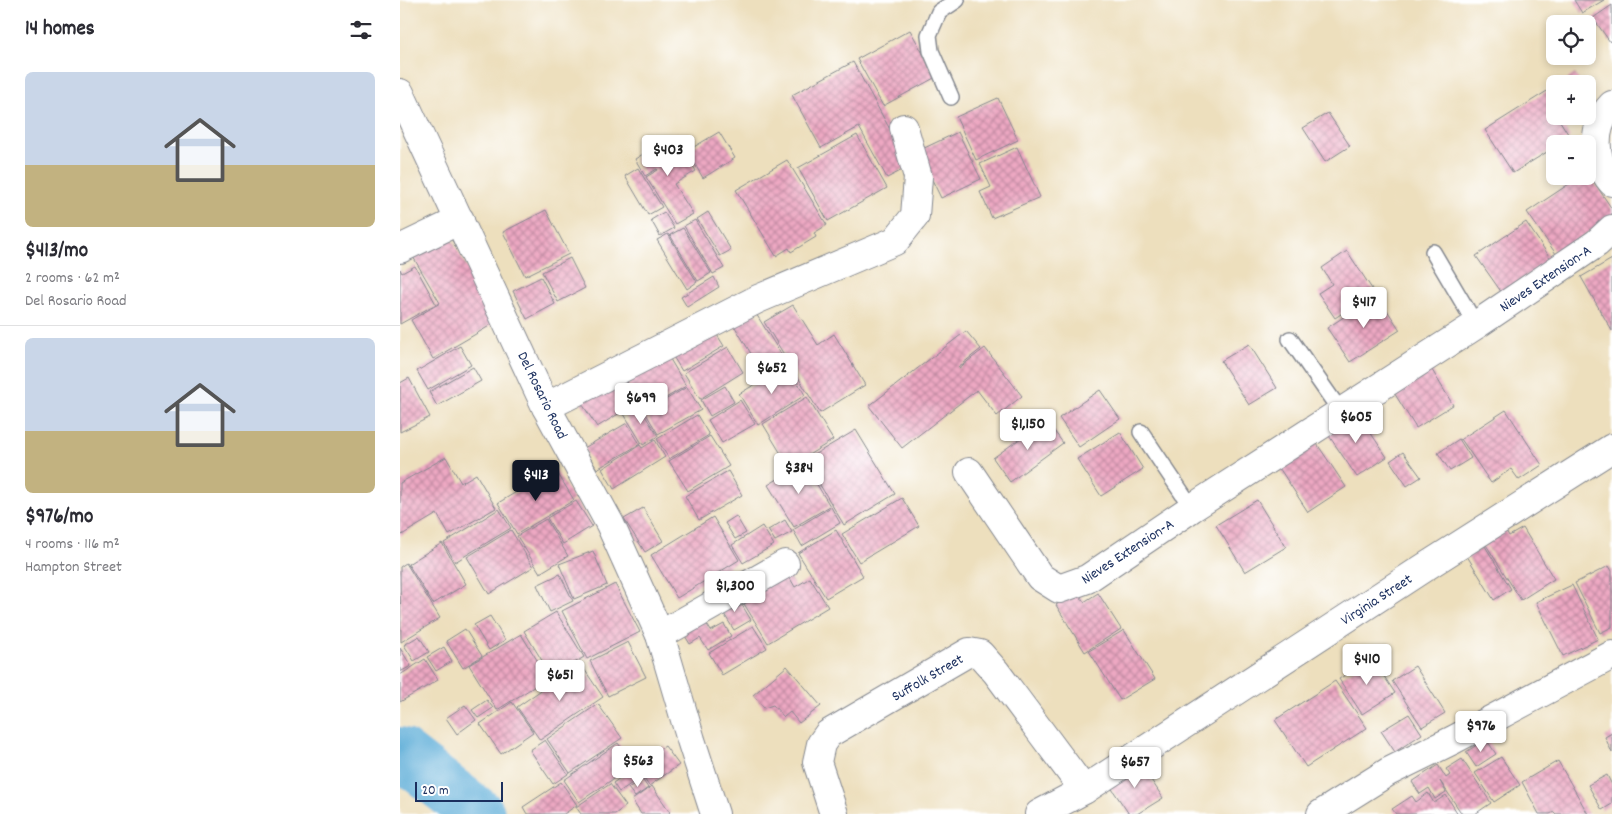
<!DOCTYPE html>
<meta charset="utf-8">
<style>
body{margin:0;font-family:Dekko,sans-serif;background:#f2f2f3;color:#2b2b33;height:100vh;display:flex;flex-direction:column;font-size:19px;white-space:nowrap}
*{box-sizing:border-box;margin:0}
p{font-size:16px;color:#7c7c81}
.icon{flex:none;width:28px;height:28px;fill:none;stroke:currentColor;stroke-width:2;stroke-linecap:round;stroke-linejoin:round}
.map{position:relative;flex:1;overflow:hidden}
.drawer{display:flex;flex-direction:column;background:#fff;width:400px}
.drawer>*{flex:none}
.fabs{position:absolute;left:1146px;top:15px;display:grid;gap:10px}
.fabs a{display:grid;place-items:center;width:50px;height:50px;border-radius:8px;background:#fff;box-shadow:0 2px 8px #0003;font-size:25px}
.scale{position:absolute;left:15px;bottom:12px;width:88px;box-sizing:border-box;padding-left:5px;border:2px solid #1b2f5e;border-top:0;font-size:14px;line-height:18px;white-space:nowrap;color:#1b2f5e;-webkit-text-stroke:4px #fff;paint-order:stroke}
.price{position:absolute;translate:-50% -42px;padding:0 11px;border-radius:5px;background:#fff;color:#222;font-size:16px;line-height:32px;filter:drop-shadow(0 1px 2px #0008)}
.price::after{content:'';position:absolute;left:50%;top:30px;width:15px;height:11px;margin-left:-8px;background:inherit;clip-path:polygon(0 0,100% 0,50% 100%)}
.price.on{background:#111827;color:#fff}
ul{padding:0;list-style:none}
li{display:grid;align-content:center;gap:10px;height:265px;padding:0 25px}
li+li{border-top:1px solid #e1e1e2}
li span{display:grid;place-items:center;height:155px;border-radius:8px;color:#555}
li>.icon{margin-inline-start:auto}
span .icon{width:90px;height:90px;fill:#fffc;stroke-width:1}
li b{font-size:21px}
h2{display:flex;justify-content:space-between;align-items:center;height:60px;padding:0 25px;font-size:21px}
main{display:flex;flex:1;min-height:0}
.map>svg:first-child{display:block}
</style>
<main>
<section class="drawer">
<h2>14 homes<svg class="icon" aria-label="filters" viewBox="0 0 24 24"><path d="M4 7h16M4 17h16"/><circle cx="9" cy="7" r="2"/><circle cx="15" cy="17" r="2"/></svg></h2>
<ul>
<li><span style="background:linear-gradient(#c9d6e8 60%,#c2b280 0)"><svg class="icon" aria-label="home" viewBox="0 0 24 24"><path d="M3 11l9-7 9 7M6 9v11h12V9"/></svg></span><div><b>$413/mo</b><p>2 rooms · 62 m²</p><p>Del Rosario Road</p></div></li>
<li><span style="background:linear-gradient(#c9d6e8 60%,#c2b280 0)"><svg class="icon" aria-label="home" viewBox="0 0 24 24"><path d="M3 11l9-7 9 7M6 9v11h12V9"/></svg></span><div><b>$976/mo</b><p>4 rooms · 116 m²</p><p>Hampton Street</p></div></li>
</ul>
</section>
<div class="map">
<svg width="1212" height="814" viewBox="0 0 1212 814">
<defs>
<pattern id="building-cross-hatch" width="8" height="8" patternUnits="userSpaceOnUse" patternTransform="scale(1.25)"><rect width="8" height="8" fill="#eda8c2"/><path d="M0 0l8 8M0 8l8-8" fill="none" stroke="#bf89a1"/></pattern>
</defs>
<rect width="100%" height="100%" fill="#fff"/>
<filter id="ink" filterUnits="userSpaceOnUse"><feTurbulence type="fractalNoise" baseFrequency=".02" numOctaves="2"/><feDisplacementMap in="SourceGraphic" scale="10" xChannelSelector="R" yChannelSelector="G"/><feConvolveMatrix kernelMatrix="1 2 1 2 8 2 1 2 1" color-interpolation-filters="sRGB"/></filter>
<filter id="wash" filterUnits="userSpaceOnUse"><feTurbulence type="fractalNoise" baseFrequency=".0096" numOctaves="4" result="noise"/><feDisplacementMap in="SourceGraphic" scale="20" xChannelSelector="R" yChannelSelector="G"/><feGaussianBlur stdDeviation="1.12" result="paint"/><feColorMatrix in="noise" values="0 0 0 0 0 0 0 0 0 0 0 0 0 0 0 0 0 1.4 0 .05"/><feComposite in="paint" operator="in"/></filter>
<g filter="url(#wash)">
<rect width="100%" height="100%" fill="#eddfbd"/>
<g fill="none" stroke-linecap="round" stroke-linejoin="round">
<!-- river -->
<path stroke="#5eaed8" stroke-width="52" d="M 0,753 L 79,814"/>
</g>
<g id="blocks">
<!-- building -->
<g fill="url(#building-cross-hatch)">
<path d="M 1174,0 L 1204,0 L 1182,13 Z"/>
<path d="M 1212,5 L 1212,40 L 1210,42 L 1193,18 Z"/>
<path d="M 510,30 L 536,77 L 483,106 L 457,59 Z"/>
<path d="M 453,62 L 510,166 L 487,178 L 459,127 L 421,148 L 392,95 Z"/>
<path d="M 1175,74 L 1181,84 L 1159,84 Z"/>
<path d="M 1155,86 L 1155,116 L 1161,116 L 1158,118 L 1170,137 L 1160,144 L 1155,144 L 1155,147 L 1113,173 L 1085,130 Z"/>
<path d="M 598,98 L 618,140 L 576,160 L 556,117 Z"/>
<path d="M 928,113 L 950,146 L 925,162 L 903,128 Z"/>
<path d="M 319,132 L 335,158 L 303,178 L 287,151 Z"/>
<path d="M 558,132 L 581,179 L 541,198 L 518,151 Z"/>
<path d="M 457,135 L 487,188 L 428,221 L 398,168 Z"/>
<path d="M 278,140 L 296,171 L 274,184 L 293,214 L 275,224 L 246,177 L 258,170 L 257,169 L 245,176 L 235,159 L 253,148 L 256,153 Z"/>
<path d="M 617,147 L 640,197 L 592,218 L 580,192 L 591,187 L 580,164 Z"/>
<path d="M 387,160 L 427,225 L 414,233 L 416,237 L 391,252 L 389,248 L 376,256 L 336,190 Z"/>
<path d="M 238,168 L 262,207 L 248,215 L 225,176 Z"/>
<path d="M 1188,173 L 1212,209 L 1212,217 L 1156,254 L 1127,212 L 1181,176 L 1188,176 Z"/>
<path d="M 146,210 L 169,254 L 125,276 L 103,232 Z"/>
<path d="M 264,212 L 274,228 L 260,236 L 251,220 Z"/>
<path d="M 308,212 L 331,250 L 320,256 L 297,219 Z"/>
<path d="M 295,220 L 324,268 L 313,274 L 284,226 Z"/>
<path d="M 1126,222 L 1151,259 L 1102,293 L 1076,256 Z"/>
<path d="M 283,228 L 311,273 L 298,281 L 270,235 Z"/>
<path d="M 268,234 L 297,282 L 287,289 L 257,240 Z"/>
<path d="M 49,235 L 98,321 L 33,359 L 11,320 L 40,303 L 12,255 Z"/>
<path d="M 947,251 L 974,292 L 935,318 L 918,293 L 932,284 L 922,268 Z"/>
<path d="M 170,258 L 185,288 L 158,302 L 142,272 Z"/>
<path d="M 1212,259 L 1212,331 L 1181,277 Z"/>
<path d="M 15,266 L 36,304 L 0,324 L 0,269 L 2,273 Z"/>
<path d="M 141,277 L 155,304 L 127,319 L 113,291 Z"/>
<path d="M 314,277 L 319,287 L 287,307 L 281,297 Z"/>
<path d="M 977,295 L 1000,330 L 950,362 L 927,328 Z"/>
<path d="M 350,304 L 384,359 L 362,372 L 329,317 Z"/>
<path d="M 393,305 L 418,345 L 434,334 L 465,385 L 420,413 L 364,322 Z"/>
<path d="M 311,325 L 324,346 L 282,371 L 269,350 Z"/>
<path d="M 566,331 L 581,349 L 558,367 L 559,368 L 585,348 L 622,396 L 597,416 L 577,390 L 502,448 L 469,406 Z"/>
<path d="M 849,344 L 877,388 L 849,405 L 821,361 Z"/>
<path d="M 60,346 L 71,365 L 28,390 L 17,371 Z"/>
<path d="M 328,347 L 343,372 L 300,399 L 284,373 Z"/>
<path d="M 264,349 L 286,386 L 244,411 L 222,373 Z"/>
<path d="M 1026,360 L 1053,405 L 1016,428 L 988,383 Z"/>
<path d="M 387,365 L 405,395 L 358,425 L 339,394 Z"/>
<path d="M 73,367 L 81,381 L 37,406 L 29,392 Z"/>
<path d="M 221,374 L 238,402 L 197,427 L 179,399 Z"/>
<path d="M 9,378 L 30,417 L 0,432 L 0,383 Z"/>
<path d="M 325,386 L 334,402 L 310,416 L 301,400 Z"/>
<path d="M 287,387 L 301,410 L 258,434 L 245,412 Z"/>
<path d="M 700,390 L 720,419 L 679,447 L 659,418 Z"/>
<path d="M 407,397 L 433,440 L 389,467 L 363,424 Z"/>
<path d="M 340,400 L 355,424 L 322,443 L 308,420 Z"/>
<path d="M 238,405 L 258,436 L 243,445 L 224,414 Z"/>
<path d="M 955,410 L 987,457 L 957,477 L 925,430 Z"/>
<path d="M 1106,410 L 1142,465 L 1119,480 L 1111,469 L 1091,483 L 1061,439 Z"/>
<path d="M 297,415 L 309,435 L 269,459 L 257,439 Z"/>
<path d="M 646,420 L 663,443 L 610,482 L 593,458 Z"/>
<path d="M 227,423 L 240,444 L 197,469 L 184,448 Z"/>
<path d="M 456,430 L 495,494 L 444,525 L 405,460 Z"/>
<path d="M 720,432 L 743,469 L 701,496 L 677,459 Z"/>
<path d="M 911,435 L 946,487 L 908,512 L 874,460 Z"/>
<path d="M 310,436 L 329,466 L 288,491 L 269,461 Z"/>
<path d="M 1059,439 L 1071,458 L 1050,471 L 1038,453 Z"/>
<path d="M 255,440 L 265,457 L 214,489 L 202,469 L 240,445 L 242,448 Z"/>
<path d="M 1003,452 L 1021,477 L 1007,486 L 990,461 Z"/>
<path d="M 46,457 L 61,483 L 76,474 L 96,508 L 49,535 L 37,514 L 0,536 L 0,483 Z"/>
<path d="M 404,463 L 430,506 L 394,527 L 368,485 Z"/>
<path d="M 155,469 L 174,500 L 117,534 L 98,503 Z"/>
<path d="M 328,471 L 342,495 L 299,520 L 285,496 Z"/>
<path d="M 502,498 L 519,526 L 459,562 L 442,534 Z"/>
<path d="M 857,500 L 886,547 L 845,572 L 816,525 Z"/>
<path d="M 176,501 L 192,526 L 163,544 L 147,518 Z"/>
<path d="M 431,507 L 440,523 L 402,546 L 393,530 Z"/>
<path d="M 243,508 L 263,541 L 245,552 L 224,519 Z"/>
<path d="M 99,509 L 111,528 L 55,562 L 44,543 Z"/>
<path d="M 336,516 L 346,533 L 335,539 L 325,523 Z"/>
<path d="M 313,517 L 339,560 L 277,598 L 251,555 Z"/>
<path d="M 146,519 L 168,556 L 140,573 L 117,536 Z"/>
<path d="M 385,520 L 392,532 L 375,541 L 368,530 Z"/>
<path d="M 362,526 L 374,545 L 343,563 L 332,545 Z"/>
<path d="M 1104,527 L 1109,536 L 1123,528 L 1154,579 L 1121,600 L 1083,540 Z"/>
<path d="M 111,530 L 133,567 L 89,594 L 67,557 Z"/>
<path d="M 436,530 L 463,576 L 426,598 L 398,553 Z"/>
<path d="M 42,543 L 66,584 L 33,604 L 8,564 Z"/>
<path d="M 1085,546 L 1111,589 L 1094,600 L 1067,556 Z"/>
<path d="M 193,551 L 207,585 L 174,599 L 159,564 Z"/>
<path d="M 6,563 L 40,618 L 1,642 L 0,567 Z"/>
<path d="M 383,566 L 395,587 L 410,578 L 428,607 L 368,643 L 338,594 Z"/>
<path d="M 1209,566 L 1212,571 L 1212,627 L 1200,633 L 1175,583 Z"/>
<path d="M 160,574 L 173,601 L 150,612 L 137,585 Z"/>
<path d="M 215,584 L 240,632 L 187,659 L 162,611 Z"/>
<path d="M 1172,585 L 1198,639 L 1163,656 L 1136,602 Z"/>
<path d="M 677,591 L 684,602 L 698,593 L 721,629 L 685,652 L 656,605 Z"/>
<path d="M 336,595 L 351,620 L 334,630 L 319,606 Z"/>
<path d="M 156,612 L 184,657 L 152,677 L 124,631 Z"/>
<path d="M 90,616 L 105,640 L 89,650 L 74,625 Z"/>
<path d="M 303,618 L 311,631 L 324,624 L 331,636 L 308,650 L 300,638 L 290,644 L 282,631 Z"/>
<path d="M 353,626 L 367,648 L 322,675 L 309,653 Z"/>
<path d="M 65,629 L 82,656 L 63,668 L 46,641 Z"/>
<path d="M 724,630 L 755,679 L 720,700 L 689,651 Z"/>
<path d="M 121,634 L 148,678 L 97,710 L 69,665 Z"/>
<path d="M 19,636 L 29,652 L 14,661 L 4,645 Z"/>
<path d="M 228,642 L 246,677 L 208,696 L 190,661 Z"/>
<path d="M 44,647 L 52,661 L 36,671 L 27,657 Z"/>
<path d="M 0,648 L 11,666 L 0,672 Z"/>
<path d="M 972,658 L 995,693 L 962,714 L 939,679 Z"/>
<path d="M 25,659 L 38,680 L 0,702 L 0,675 Z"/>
<path d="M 180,663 L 203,697 L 140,740 L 117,707 Z"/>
<path d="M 387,666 L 421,706 L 399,723 L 390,712 L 384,717 L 373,705 L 364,708 L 353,695 Z"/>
<path d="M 1015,666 L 1045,713 L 1022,727 L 992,681 Z"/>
<path d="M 935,681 L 967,728 L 906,767 L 875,720 Z"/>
<path d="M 87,700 L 93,708 L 78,718 L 72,710 Z"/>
<path d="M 112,702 L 133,732 L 101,754 L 80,724 Z"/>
<path d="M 198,704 L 222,738 L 170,773 L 147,739 Z"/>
<path d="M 65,705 L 76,720 L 57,734 L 46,718 Z"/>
<path d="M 1009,714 L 1022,734 L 995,752 L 981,731 Z"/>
<path d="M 1212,733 L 1212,753 L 1205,737 Z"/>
<path d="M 1086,739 L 1096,754 L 1076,767 L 1066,752 Z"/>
<path d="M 145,740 L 168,774 L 153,784 L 130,750 Z"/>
<path d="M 218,743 L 234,765 L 179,802 L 164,780 Z"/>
<path d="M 265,746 L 279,765 L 249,786 L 235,766 Z"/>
<path d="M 1101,757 L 1120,785 L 1094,802 L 1075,773 Z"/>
<path d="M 1062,759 L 1091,803 L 1075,814 L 1062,814 L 1040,781 L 1046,792 L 1035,799 L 1029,788 L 1020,794 L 1012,782 L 1038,765 L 1046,778 L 1050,775 L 1046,769 Z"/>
<path d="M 738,760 L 763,798 L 737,814 L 729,814 L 706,780 Z"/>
<path d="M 1158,761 L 1188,814 L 1156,814 L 1154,812 L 1150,814 L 1139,814 L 1122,782 Z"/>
<path d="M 231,770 L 238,779 L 219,792 L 213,783 Z"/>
<path d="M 1207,775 L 1212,785 L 1212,804 L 1202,810 L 1188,785 Z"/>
<path d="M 242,779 L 248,788 L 235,797 L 228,788 Z"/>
<path d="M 161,782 L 177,805 L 164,814 L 127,814 L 123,807 Z"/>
<path d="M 210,784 L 226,806 L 215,814 L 181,814 L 176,807 Z"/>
<path d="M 252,786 L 270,812 L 268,814 L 241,814 L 232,800 Z"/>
<path d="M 1028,793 L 1034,803 L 1046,795 L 1058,814 L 996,814 L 992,809 L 1012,796 L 1016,802 Z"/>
</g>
</g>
</g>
<g filter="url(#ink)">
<use href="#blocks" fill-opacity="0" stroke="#84878e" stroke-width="1"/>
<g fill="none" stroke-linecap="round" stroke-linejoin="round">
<defs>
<g id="lane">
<path d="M 551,97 L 531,51 L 529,35 L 539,12 L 557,0"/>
<path d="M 1033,252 L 1076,325"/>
<path d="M 890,339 L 941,412"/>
<path d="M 741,432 L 792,508"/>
</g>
<g id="street">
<path d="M 1212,105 C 1191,127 1192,159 1212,182"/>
<path d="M 0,249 L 60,220"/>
<path d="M 146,407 L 358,299 L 495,241 L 515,216 L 518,177 L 504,128"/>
<path d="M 569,472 L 640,577 L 659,589 L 687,579 L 792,508 L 1076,325 L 1197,243 L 1212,229"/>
<path d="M 260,635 L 385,564"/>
<path d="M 434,814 L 417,762 L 421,744 L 428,734 L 569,652 L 580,654 L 596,672 L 684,790"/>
<path d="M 639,814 L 684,790 L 1022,569 L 1212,448"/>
<path d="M 921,814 L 988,772 L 1053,740 L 1212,655"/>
</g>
<path id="secondary" d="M 0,93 L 146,407 L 210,524 L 260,635 L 291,740 L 315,814"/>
</defs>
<!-- lane casing -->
<use href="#lane" stroke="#84878e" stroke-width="18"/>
<!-- street casing -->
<use href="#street" stroke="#84878e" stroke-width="30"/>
<!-- secondary casing -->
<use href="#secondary" stroke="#84878e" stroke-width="30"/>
<!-- lane -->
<use href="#lane" stroke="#fff" stroke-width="15"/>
<!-- street -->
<use href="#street" stroke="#fff" stroke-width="28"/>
<!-- secondary -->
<use href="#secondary" stroke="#fff" stroke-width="28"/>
</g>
</g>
<g text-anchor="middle" stroke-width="4.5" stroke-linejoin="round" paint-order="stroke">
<!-- street labels -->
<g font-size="15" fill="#1b2f5e" stroke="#fff">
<text transform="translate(1145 278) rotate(-34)" y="5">Nieves Extension-A</text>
<text transform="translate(143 395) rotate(64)" y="5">Del Rosario Road</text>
<text transform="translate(727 551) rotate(-33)" y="5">Nieves Extension-A</text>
<text transform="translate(976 599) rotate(-33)" y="5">Virginia Street</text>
<text transform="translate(527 677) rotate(-30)" y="5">Suffolk Street</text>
</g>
</g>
</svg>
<div class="fabs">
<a><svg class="icon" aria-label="locate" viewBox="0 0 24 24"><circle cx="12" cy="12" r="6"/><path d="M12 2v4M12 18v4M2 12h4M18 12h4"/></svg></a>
<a>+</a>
<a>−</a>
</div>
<div class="scale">20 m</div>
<b class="price" style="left:268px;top:177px">$403</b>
<b class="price" style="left:964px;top:329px">$417</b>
<b class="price" style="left:372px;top:395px">$652</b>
<b class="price" style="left:241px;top:425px">$699</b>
<b class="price" style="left:956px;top:444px">$605</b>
<b class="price" style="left:628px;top:451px">$1,150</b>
<b class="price" style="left:399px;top:495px">$384</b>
<b class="price on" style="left:136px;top:502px">$413</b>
<b class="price" style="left:335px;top:613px">$1,300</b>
<b class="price" style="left:967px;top:686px">$410</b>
<b class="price" style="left:160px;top:702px">$651</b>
<b class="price" style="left:1081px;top:753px">$976</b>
<b class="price" style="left:238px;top:788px">$563</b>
<b class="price" style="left:735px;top:789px">$657</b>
</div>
</main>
